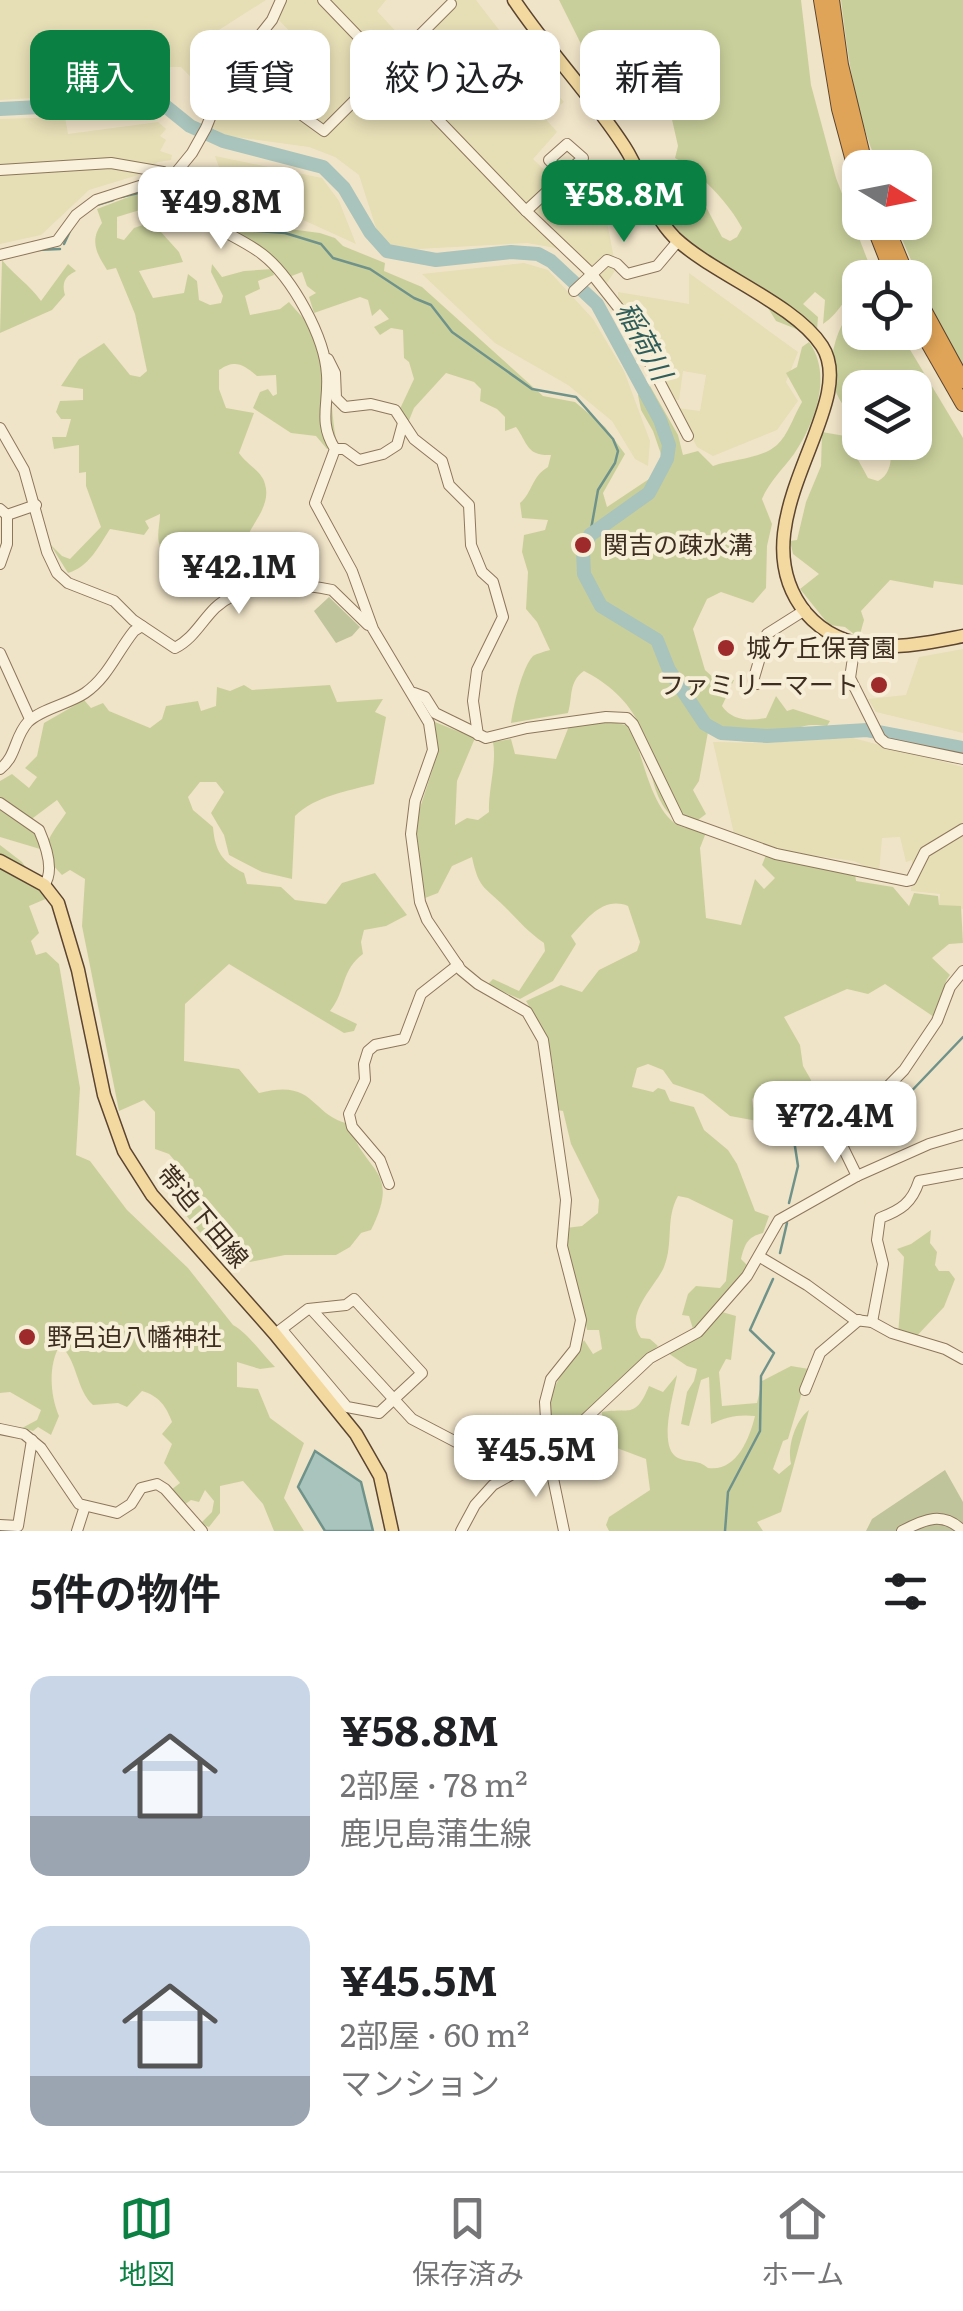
<!DOCTYPE html>
<html lang="ja">
<meta charset="utf-8">
<style>
body{margin:0;font-family:Literata,"Noto Sans JP",serif;background:#f2f2f2;color:#202124;height:100vh;display:flex;flex-direction:column;font-size:38px;white-space:nowrap}
*{box-sizing:border-box;margin:0}
p{font-size:32px;color:#757577}
.icon{flex:none;width:55px;height:55px;fill:none;stroke:currentColor;stroke-width:2;stroke-linecap:round;stroke-linejoin:round}
.map{position:relative;height:1531px;overflow:hidden}
.side{display:flex;flex-direction:column;background:#fff;flex:1}
.side>*{flex:none}
.top-card{position:absolute;left:30px;top:30px;width:905px;height:90px;display:flex;gap:20px}
.needle{width:65px;rotate:100deg}
.controls{position:absolute;left:842px;top:150px;display:grid;gap:20px}
.controls a{display:grid;place-items:center;width:90px;height:90px;border-radius:20px;background:#fff;box-shadow:0 5px 15px #0003;font-size:50px}
.price{position:absolute;translate:-50% -85px;padding:0 22px;border-radius:20px;background:#fff;color:#222;font-size:32px;line-height:65px;filter:drop-shadow(0 2px 5px #0008)}
.price::after{content:'';position:absolute;left:50%;top:60px;width:30px;height:22px;margin-left:-15px;background:inherit;clip-path:polygon(0 0,100% 0,50% 100%)}
.price.selected{background:#0b8043;color:#fff}
ul{padding:0;list-style:none}
li{display:flex;align-items:center;gap:30px;height:250px;padding:0 30px}
li span{display:grid;place-items:center;flex:none;width:280px;height:200px;border-radius:20px;color:#555}
li>.icon{margin-inline-start:auto}
span .icon{width:120px;height:120px;fill:#fffc;stroke-width:1}
li b{font-size:42px}
h2{display:flex;justify-content:space-between;align-items:center;height:120px;padding:0 30px;font-size:42px}
.chip{padding:0 35px;border-radius:20px;background:#fff;box-shadow:0 5px 15px #0003;font-size:35px;line-height:90px}
.chip.selected{background:#0b8043;color:#fff}
.tab-bar{display:flex;justify-content:space-around;align-items:center;height:140px;border-top:2px solid #e0e0e0;background:#fff;font-size:28px;color:#757577}
.tab-bar a{display:grid;justify-items:center;gap:5px}
.tab-bar .selected{color:#0b8043}
.map>svg:first-child{display:block}
</style>
<div class="map">
<svg width="963" height="1531" viewBox="0 0 963 1531">
<rect width="100%" height="100%" fill="#f0e4c8"/>
<!-- farmland -->
<g fill="#e6deb5">
<path d="M 0,0 L 266,0 L 211,35 L 234,58 L 211,98 L 181,67 L 146,67 L 144,91 L 0,100 Z"/>
<path d="M 285,0 L 386,0 L 377,11 L 412,49 L 452,0 L 476,0 L 509,43 L 511,60 L 524,79 L 538,58 L 549,72 L 542,77 L 564,102 L 544,117 L 557,132 L 533,159 L 559,184 L 563,180 L 607,222 L 616,269 L 605,286 L 572,253 L 550,247 L 527,243 L 399,250 L 383,242 L 376,228 L 359,175 L 335,157 L 309,147 L 228,136 L 212,128 L 227,83 L 265,35 L 295,61 L 300,81 L 282,104 L 309,122 L 327,98 L 312,55 L 277,18 Z"/>
<path d="M 65,117 L 68,134 L 158,122 L 166,129 L 160,136 L 166,140 L 160,151 L 172,155 L 171,160 L 158,162 L 138,175 L 89,190 L 41,235 L 0,244 L 0,119 Z"/>
<path d="M 215,156 L 322,178 L 339,201 L 356,244 L 301,219 L 262,218 L 233,206 Z"/>
<path d="M 524,263 L 548,270 L 593,319 L 624,371 L 650,441 L 648,466 L 635,459 L 612,421 L 568,385 L 495,343 L 422,274 Z"/>
<path d="M 689,273 L 798,352 L 786,382 L 798,401 L 777,430 L 713,456 L 697,447 L 677,408 L 700,411 L 706,375 L 683,371 L 679,400 L 672,399 L 618,300 L 618,292 L 689,304 Z"/>
<path d="M 963,649 L 963,733 L 876,712 L 868,699 L 906,695 L 919,657 Z"/>
<path d="M 853,738 L 963,767 L 963,909 L 939,905 L 940,894 L 911,891 L 912,860 L 906,862 L 900,837 L 882,838 L 879,873 L 854,861 L 779,851 L 734,834 L 713,742 L 764,743 Z"/>
</g>
<!-- green -->
<g fill="#c9cf9b">
<path d="M 559,0 L 801,0 L 811,85 L 836,178 L 874,277 L 860,278 C 849,292 841,312 823,324 L 825,300 L 815,292 L 803,304 L 818,317 L 817,330 L 809,334 L 776,321 L 754,285 L 692,245 L 663,215 L 680,208 L 674,162 L 686,169 L 722,237 L 730,241 L 737,237 L 742,228 C 730,204 699,172 675,158 L 678,146 L 668,102 L 675,98 L 661,78 L 637,92 L 626,74 L 620,77 L 606,55 L 591,64 Z"/>
<path d="M 841,0 L 963,0 L 963,371 L 950,350 L 895,223 L 915,222 L 915,168 L 879,167 C 855,114 848,57 841,0 Z"/>
<path d="M 139,193 L 151,194 L 156,205 L 117,217 L 117,238 L 124,240 L 134,228 L 152,222 L 179,252 L 183,262 L 139,271 L 153,298 L 184,293 L 188,274 L 197,281 L 199,300 L 210,305 L 221,303 L 223,296 L 211,272 L 212,264 L 222,277 L 244,271 L 272,269 L 274,275 L 258,281 L 260,289 L 245,296 L 250,315 L 280,309 L 289,302 C 297,312 308,322 315,333 C 334,366 329,408 337,443 L 327,449 L 316,436 L 291,433 L 253,408 L 260,392 L 268,389 L 273,396 L 277,394 L 276,375 L 257,376 C 243,364 235,359 219,370 L 219,389 L 226,408 L 254,413 L 239,453 C 246,464 262,471 265,484 C 271,504 255,520 247,537 C 240,551 242,570 239,585 C 206,607 170,578 160,546 C 156,536 160,524 160,514 L 145,521 L 149,528 L 144,535 L 110,529 C 99,546 89,567 68,573 L 50,544 L 62,556 L 70,559 L 101,527 L 86,486 L 86,472 L 79,473 L 79,445 L 54,449 L 52,437 L 66,437 L 71,419 L 61,419 L 56,412 L 60,401 L 83,400 L 83,389 L 61,386 L 79,359 L 104,343 L 130,375 L 140,377 L 147,371 L 135,314 L 116,268 L 107,270 C 97,254 89,241 102,223 L 97,209 Z"/>
<path d="M 218,215 L 277,222 L 289,229 L 320,233 L 335,238 L 343,246 L 385,263 L 384,271 L 422,287 L 543,396 L 575,402 L 605,427 L 625,454 L 603,493 L 607,507 L 655,475 L 662,457 L 653,431 L 641,410 L 638,395 L 650,386 L 678,435 L 683,455 L 698,451 L 713,466 C 733,459 761,459 777,445 C 788,435 794,415 802,402 L 786,373 L 797,367 L 802,347 L 809,342 C 833,375 815,423 794,454 C 783,469 769,482 762,499 L 772,524 L 767,546 L 766,588 L 753,603 L 721,592 L 707,599 L 693,629 L 705,670 L 717,681 L 734,680 L 722,706 C 732,721 750,721 766,718 L 776,696 L 787,711 L 793,709 L 830,721 L 827,726 C 797,722 796,732 773,740 C 755,745 724,740 708,732 L 699,781 L 693,790 L 706,814 L 698,820 L 681,823 C 647,803 653,758 639,725 C 630,702 606,682 584,671 C 568,682 573,697 568,713 L 511,723 C 513,708 522,667 533,656 C 536,654 546,651 550,650 L 537,622 L 526,609 L 528,572 L 522,552 L 524,535 L 545,530 L 548,520 L 522,518 L 520,503 C 533,492 531,477 548,467 L 551,455 C 526,456 528,443 516,427 L 505,431 L 505,417 L 497,409 L 480,401 L 481,389 L 474,382 L 446,373 L 414,408 L 408,423 L 398,413 L 414,379 L 409,362 L 404,358 L 403,330 L 391,328 L 380,335 L 374,327 L 389,319 L 380,309 L 372,316 L 368,300 L 360,297 L 314,313 L 309,297 L 316,293 L 307,286 L 302,272 L 289,277 C 268,245 230,258 211,219 Z"/>
<path d="M 2,260 C 15,276 29,284 41,301 L 68,264 L 76,271 C 64,277 62,283 65,295 L 52,310 L 0,333 Z"/>
<path d="M 860,299 L 860,332 L 900,333 L 963,438 L 963,585 L 934,581 L 933,588 L 890,580 L 861,611 L 864,620 L 859,638 L 845,627 L 829,625 L 800,589 L 819,574 L 793,554 L 790,541 L 797,540 L 806,502 L 821,466 L 822,432 L 845,436 L 868,478 L 878,481 C 892,474 892,456 890,443 L 915,442 L 915,388 L 860,388 L 860,420 C 816,393 829,331 860,299 Z"/>
<path d="M 244,685 L 252,690 L 330,685 L 337,702 L 383,699 L 375,712 L 386,717 L 374,784 C 348,791 315,796 295,816 L 292,879 L 262,872 L 229,855 L 224,835 L 211,813 L 224,792 L 216,782 L 200,782 L 188,797 L 193,810 L 213,827 C 215,851 222,862 244,873 L 247,884 L 281,887 L 295,900 L 326,904 L 342,883 L 375,873 L 407,915 L 386,926 L 364,930 L 361,942 L 363,954 C 341,970 346,991 330,1011 L 357,1024 L 354,1031 L 344,1033 L 229,964 L 185,1004 L 184,1061 L 239,1069 L 259,1093 C 316,1078 309,1114 349,1124 C 364,1174 402,1168 371,1230 L 361,1233 L 350,1247 L 336,1255 L 285,1255 L 250,1262 L 240,1260 L 229,1252 L 213,1249 L 158,1180 L 174,1168 L 176,1162 L 169,1154 L 155,1149 L 155,1112 L 144,1100 L 119,1111 L 82,926 L 85,879 L 70,870 L 62,875 C 35,848 50,837 66,813 L 57,800 L 33,818 L 40,849 L 0,837 L 0,781 L 12,774 L 29,788 L 37,777 L 25,768 L 37,756 L 44,723 L 84,700 L 91,708 L 103,703 L 109,711 L 150,728 L 162,719 L 166,706 L 198,701 L 201,711 L 216,706 L 217,687 L 230,691 Z"/>
<path d="M 430,720 L 475,738 L 457,781 L 455,825 L 467,818 L 478,820 L 489,812 C 488,790 497,763 493,742 L 511,739 L 515,754 L 556,759 L 569,726 L 608,721 L 630,726 C 643,753 652,821 686,828 C 693,829 701,825 709,825 L 700,848 L 706,918 L 741,925 L 755,879 L 764,889 L 775,878 L 762,865 L 766,855 L 854,867 L 856,881 L 893,887 L 909,906 L 914,893 L 938,896 L 939,905 L 961,906 L 963,943 L 949,944 L 932,958 L 950,975 C 939,988 949,999 934,1017 L 885,984 L 868,994 L 847,989 L 784,1017 L 800,1045 L 803,1066 L 811,1080 L 811,1095 C 831,1109 844,1113 865,1101 L 862,1110 C 841,1120 831,1117 810,1107 L 803,1111 C 789,1096 771,1081 752,1099 L 753,1107 L 768,1119 L 763,1122 L 730,1116 L 703,1094 L 673,1084 L 663,1070 L 648,1064 L 637,1068 L 632,1087 L 653,1092 L 658,1088 L 665,1090 L 670,1101 L 694,1107 L 704,1130 L 728,1150 L 737,1164 L 755,1211 L 769,1216 L 763,1233 C 747,1237 745,1244 741,1259 L 750,1268 L 734,1291 L 693,1329 L 689,1316 L 682,1315 L 688,1294 L 696,1286 L 720,1288 L 726,1281 L 733,1220 L 688,1198 L 678,1196 C 665,1219 674,1242 664,1267 C 656,1286 623,1314 641,1338 L 650,1339 L 658,1346 L 551,1445 C 547,1420 547,1396 562,1374 C 569,1361 578,1353 584,1340 L 593,1354 L 602,1349 L 599,1330 L 587,1330 C 582,1296 564,1264 566,1228 L 582,1226 L 598,1213 L 599,1200 L 571,1144 L 563,1111 L 557,1110 C 553,1057 553,1046 526,1001 L 561,985 L 582,992 L 599,970 L 637,951 L 640,942 L 628,906 C 603,896 587,919 571,936 L 576,944 L 553,981 L 520,999 L 487,985 L 493,979 L 519,991 L 545,951 L 544,943 C 527,931 521,923 508,910 C 486,887 479,891 472,857 L 452,866 L 438,893 L 425,898 L 416,864 L 417,817 L 433,768 L 435,749 Z"/>
<path d="M 0,845 L 22,862 L 48,898 L 29,906 L 39,933 L 31,941 L 36,955 L 46,952 L 59,964 L 80,1088 L 76,1155 L 90,1161 L 127,1210 L 188,1268 L 233,1325 C 248,1333 262,1354 275,1367 L 260,1369 L 237,1362 L 237,1387 L 258,1389 L 270,1418 L 304,1443 L 284,1498 L 304,1531 L 274,1531 L 263,1504 L 243,1481 L 220,1486 L 220,1513 L 209,1527 L 200,1524 L 212,1512 L 214,1501 L 205,1490 L 199,1502 L 191,1500 L 184,1505 L 171,1490 L 180,1483 L 164,1463 L 172,1444 L 162,1434 L 172,1422 C 166,1406 159,1396 142,1391 L 127,1407 L 118,1403 L 93,1405 C 76,1390 78,1361 60,1345 C 48,1365 50,1395 59,1416 L 51,1435 L 38,1427 L 33,1431 L 22,1428 L 37,1420 L 41,1410 L 10,1392 L 0,1393 Z"/>
<path d="M 931,1230 L 930,1243 L 937,1252 L 935,1265 L 939,1271 L 949,1271 L 955,1279 L 944,1307 L 913,1340 L 898,1335 L 904,1257 L 897,1249 L 911,1244 Z"/>
<path d="M 722,1312 L 736,1316 L 731,1360 L 726,1359 L 719,1372 L 722,1406 L 757,1403 L 762,1381 L 791,1366 L 809,1369 L 788,1439 L 783,1441 L 773,1469 L 779,1474 L 791,1464 C 787,1447 795,1421 809,1410 L 781,1512 L 757,1522 L 763,1531 L 609,1531 L 606,1525 L 609,1517 L 650,1490 L 646,1459 L 601,1442 L 602,1412 C 629,1407 635,1420 649,1386 L 663,1392 L 677,1375 C 674,1394 657,1448 678,1458 C 689,1463 698,1459 708,1468 C 736,1472 749,1440 755,1416 C 739,1414 725,1417 711,1424 L 709,1377 L 701,1380 L 689,1426 L 681,1424 L 687,1392 L 694,1381 L 697,1369 L 687,1366 L 665,1351 Z"/>
</g>
<!-- cemetery -->
<g fill="#bfc49a">
<path d="M 329,597 L 360,627 L 352,636 L 336,643 L 314,611 Z"/>
<path d="M 945,1470 L 963,1502 L 963,1531 L 866,1531 L 872,1519 Z"/>
</g>
<!-- water -->
<path fill="#a9c4bc" stroke="#6f938a" stroke-width="2.5" d="M 315,1451 L 361,1482 L 373,1531 L 325,1531 L 298,1487 Z"/>
<g fill="none" stroke-linecap="round" stroke-linejoin="round">
<!-- stream -->
<g stroke="#6f938a" stroke-width="2.5">
<path d="M 121,197 C 145,192 173,180 194,198"/>
<path d="M 97,205 L 113,200"/>
<path d="M 206,209 L 215,221"/>
<path d="M 230,229 L 285,233 L 321,244 L 333,258 L 370,269 L 414,298 L 431,305 L 452,332 L 532,389 L 576,397 L 613,439 L 618,451 L 615,463 L 598,490 L 590,535"/>
<path d="M 64,244 L 70,231"/>
<path d="M 37,250 L 60,249"/>
<path d="M 841,1131 L 882,1122 L 963,1037"/>
<path d="M 789,1203 L 798,1166 L 794,1140 L 833,1132"/>
<path d="M 780,1253 L 787,1223"/>
<path d="M 725,1531 L 728,1492 L 760,1431 L 761,1376 L 774,1353 L 750,1330 L 773,1279"/>
</g>
<!-- river -->
<path stroke="#a9c4bc" stroke-width="14" d="M 0,109 L 159,101 L 190,126 L 223,141 L 323,167 L 344,188 L 370,232 L 387,251 L 436,260 L 511,252 L 538,254 L 551,261 L 597,304 L 660,420 L 669,445 L 667,459 L 649,493 L 590,535 L 583,551 L 584,574 L 601,606 L 657,640 L 669,670 L 705,724 L 721,733 L 767,736 L 867,730 L 963,748"/>
<defs>
<g id="minor">
<path d="M 323,0 L 526,211 L 591,273 L 625,316 L 688,436"/>
<path d="M 234,66 L 324,131 L 451,4"/>
<path d="M 0,170 L 111,163 L 163,172 L 168,177"/>
<path d="M 174,175 L 195,187 L 203,218 C 221,232 244,240 262,254 C 292,277 325,337 327,375 C 329,404 318,422 335,449 L 315,503 L 352,571 L 373,629 L 429,723 L 433,750 L 415,801 L 411,834 L 420,902 L 427,920 L 461,970 L 478,984 L 527,1012 L 543,1040 L 566,1200 L 562,1246 L 581,1320 L 575,1349 L 551,1379 L 545,1402 L 548,1454 L 564,1531"/>
<path d="M 526,211 L 583,158 L 567,144 L 549,160 L 564,175"/>
<path d="M 0,255 L 57,241 L 76,215 L 96,200 L 174,175 L 192,153 L 206,128 L 226,78 L 272,20 L 281,0"/>
<path d="M 574,291 L 607,260 L 617,264 L 627,274 L 657,266 L 678,241"/>
<path d="M 328,359 L 335,373 L 336,398 L 345,407 L 371,404 L 395,410 L 414,439 L 442,461 L 449,485 L 469,505 L 471,545 L 482,572 L 493,582 L 503,617 L 477,670 L 473,701 L 478,735"/>
<path d="M 0,428 L 24,470 L 47,552 L 57,573 L 68,583 L 114,601 L 133,620 L 175,648 C 193,639 201,622 215,608 C 243,581 296,582 332,590 L 368,625"/>
<path d="M 335,449 L 344,449 L 359,460 L 383,454 L 397,445 L 403,423"/>
<path d="M 0,509 L 7,515 L 36,505"/>
<path d="M 0,564 L 7,544 L 7,515"/>
<path d="M 855,644 L 850,678 L 880,738 L 886,743 L 963,759"/>
<path d="M 0,653 L 30,719"/>
<path d="M 757,684 L 753,681 L 767,634 L 805,610"/>
<path d="M 414,693 L 425,697 L 435,713 L 486,738 L 527,728 L 606,717 L 627,718 L 633,724 L 679,819 L 776,854 L 907,881 L 911,880 L 925,852 L 963,829"/>
<path d="M 0,769 C 17,756 14,737 28,722 C 41,709 69,704 85,693 C 108,677 117,652 134,631 L 142,626"/>
<path d="M 0,803 L 39,830 C 46,846 55,871 44,885"/>
<path d="M 857,1176 L 833,1127 L 856,1119 L 904,1070 L 937,1021 L 950,987 L 963,971"/>
<path d="M 389,1184 L 380,1160 L 352,1127 L 349,1114 L 365,1080 L 364,1064 L 368,1051 L 375,1045 L 404,1039 L 421,994 L 458,965"/>
<path d="M 760,1257 L 807,1285 L 855,1320 L 872,1322 L 892,1333 L 945,1349 L 963,1359"/>
<path d="M 312,1310 L 412,1419 L 458,1443 L 483,1425"/>
<path d="M 872,1322 L 883,1264 L 877,1240 L 880,1218 C 901,1210 912,1203 919,1181 L 963,1173"/>
<path d="M 275,1334 L 308,1309 L 346,1305 L 354,1299 L 422,1373 L 379,1413 L 347,1407 L 283,1331"/>
<path d="M 805,1390 L 820,1353 L 859,1320"/>
<path d="M 0,1429 L 24,1434 L 41,1448 L 79,1504 L 117,1513 L 131,1504 L 141,1488 L 157,1484 L 165,1489 L 202,1531"/>
<path d="M 0,1525 L 18,1526 L 32,1440"/>
<path d="M 77,1531 L 85,1506"/>
<path d="M 461,1531 L 475,1505 L 493,1485 L 548,1454 L 650,1358 L 698,1332 L 747,1276 L 779,1220 L 857,1176 L 929,1144 L 963,1134"/>
<path d="M 902,1531 C 925,1519 943,1511 963,1531"/>
</g>
<g id="major">
<path d="M 514,0 C 548,51 591,95 624,146 C 644,176 648,211 675,238 C 713,274 795,304 822,346 C 862,407 733,524 806,613 C 847,661 910,646 963,636"/>
<path d="M 0,861 L 44,885 L 58,903 L 78,970 L 104,1095 L 124,1151 L 152,1195 L 275,1334 L 356,1434 L 380,1476 L 392,1531"/>
</g>
<g id="highway">
<path d="M 821,0 L 839,109 L 860,187"/>
<path d="M 832,0 L 841,65 L 866,168"/>
<path d="M 872,222 L 894,278"/>
<path d="M 885,222 L 908,278"/>
<path d="M 915,293 L 963,381"/>
<path d="M 915,320 L 963,404"/>
</g>
</defs>
<!-- minor casing -->
<use href="#minor" stroke="#8d765c" stroke-width="12"/>
<!-- major casing -->
<use href="#major" stroke="#5b4430" stroke-width="15"/>
<!-- highway casing -->
<use href="#highway" stroke="#5b4430" stroke-width="16"/>
<!-- minor -->
<use href="#minor" stroke="#faf1dc" stroke-width="10"/>
<!-- major -->
<use href="#major" stroke="#f3d9a0" stroke-width="12"/>
<!-- highway -->
<use href="#highway" stroke="#e0a458" stroke-width="14"/>
</g>
<!-- markers -->
<g fill="#9e2a2b" stroke="#f7eed8" stroke-width="4">
<circle cx="583" cy="545" r="10"/>
<circle cx="726" cy="648" r="10"/>
<circle cx="879" cy="685" r="10"/>
<circle cx="27" cy="1337" r="10"/>
</g>
<g text-anchor="middle" stroke-width="8" stroke-linejoin="round" paint-order="stroke">
<!-- poi labels -->
<g font-size="25" fill="#3d2e20" stroke="#f7eed8" text-anchor="start">
<text x="603" y="554">関吉の疎水溝</text>
<text x="746" y="657">城ケ丘保育園</text>
<text x="859" y="694" text-anchor="end">ファミリーマート</text>
<text x="47" y="1346">野呂迫八幡神社</text>
</g>
<!-- street labels -->
<g font-size="25" fill="#3d2e20" stroke="#f7eed8">
<text transform="translate(203 1216) rotate(50)" y="9">帯迫下田線</text>
</g>
<!-- water labels -->
<g font-size="28" font-style="italic" fill="#2f5d5a" stroke="#f7eed8">
<text transform="translate(644 341) rotate(62)" y="10">稲荷川</text>
</g>
</g>
</svg>
<div class="controls">
<a><svg class="needle" viewBox="-14 -14 28 28"><path d="M0-13l5 13h-10z" fill="#e53935"/><path d="M0 13l5-13h-10z" fill="#757577"/></svg></a>
<a><svg class="icon" aria-label="locate" viewBox="0 0 24 24"><circle cx="12" cy="12" r="6"/><path d="M12 2v4M12 18v4M2 12h4M18 12h4"/></svg></a>
<a><svg class="icon" aria-label="layers" viewBox="0 0 24 24"><path d="M12 4l9 5-9 5-9-5zM3 14l9 5 9-5"/></svg></a>
</div>
<b class="price selected" style="left:624px;top:245px">¥58.8M</b>
<b class="price" style="left:221px;top:252px">¥49.8M</b>
<b class="price" style="left:239px;top:617px">¥42.1M</b>
<b class="price" style="left:835px;top:1166px">¥72.4M</b>
<b class="price" style="left:536px;top:1500px">¥45.5M</b>
<div class="top-card">
<a class="chip selected">購入</a>
<a class="chip">賃貸</a>
<a class="chip">絞り込み</a>
<a class="chip">新着</a>
</div>
</div>
<section class="side">
<h2>5件の物件<svg class="icon" aria-label="filters" viewBox="0 0 24 24"><path d="M4 7h16M4 17h16"/><circle cx="9" cy="7" r="2"/><circle cx="15" cy="17" r="2"/></svg></h2>
<ul>
<li><span style="background:linear-gradient(#c9d6e8 70%,#9aa5b1 0)"><svg class="icon" aria-label="home" viewBox="0 0 24 24"><path d="M3 11l9-7 9 7M6 9v11h12V9"/></svg></span><div><b>¥58.8M</b><p>2部屋 · 78 m²</p><p>鹿児島蒲生線</p></div></li>
<li><span style="background:linear-gradient(#c9d6e8 75%,#9aa5b1 0)"><svg class="icon" aria-label="home" viewBox="0 0 24 24"><path d="M3 11l9-7 9 7M6 9v11h12V9"/></svg></span><div><b>¥45.5M</b><p>2部屋 · 60 m²</p><p>マンション</p></div></li>
</ul>
</section>
<nav class="tab-bar">
<a class="selected"><svg class="icon" aria-label="map" viewBox="0 0 24 24"><path d="M3 6l6-2 6 2 6-2v14l-6 2-6-2-6 2zM9 4v14M15 6v14"/></svg>地図</a>
<a><svg class="icon" aria-label="saved" viewBox="0 0 24 24"><path d="M7 4h10v16l-5-4-5 4z"/></svg>保存済み</a>
<a><svg class="icon" aria-label="home" viewBox="0 0 24 24"><path d="M3 11l9-7 9 7M6 9v11h12V9"/></svg>ホーム</a>
</nav>
